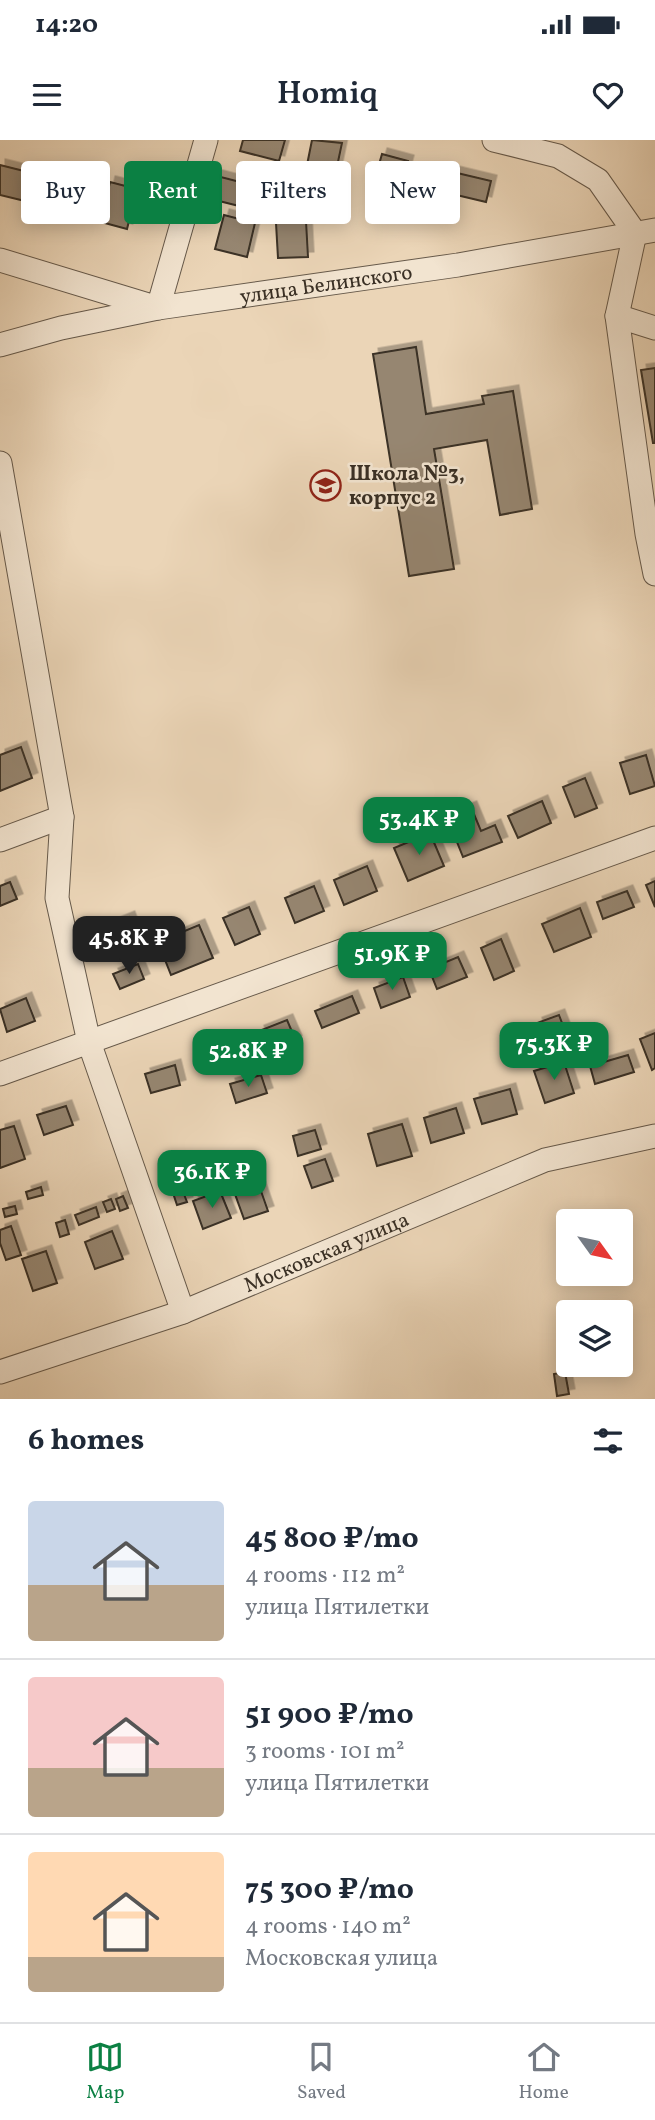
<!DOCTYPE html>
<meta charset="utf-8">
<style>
body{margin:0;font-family:Vollkorn,serif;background:#f2f2f3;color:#1f2937;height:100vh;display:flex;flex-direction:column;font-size:26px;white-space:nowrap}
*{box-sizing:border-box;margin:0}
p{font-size:23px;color:#747a83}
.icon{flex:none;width:38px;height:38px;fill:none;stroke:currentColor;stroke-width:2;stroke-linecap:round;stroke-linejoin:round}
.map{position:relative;height:1259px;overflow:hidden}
.panel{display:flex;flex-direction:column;background:#fff;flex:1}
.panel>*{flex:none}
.hud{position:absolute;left:21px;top:21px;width:614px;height:63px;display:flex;gap:14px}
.needle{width:46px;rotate:123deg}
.fabs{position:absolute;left:556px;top:1069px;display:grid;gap:14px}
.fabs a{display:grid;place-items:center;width:77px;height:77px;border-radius:7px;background:#fff;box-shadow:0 4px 18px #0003;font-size:35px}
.price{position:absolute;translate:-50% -60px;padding:0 16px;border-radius:14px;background:#0b8043;color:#fff;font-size:23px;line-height:46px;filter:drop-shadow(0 2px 4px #0008)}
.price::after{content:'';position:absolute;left:50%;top:42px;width:21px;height:16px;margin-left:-10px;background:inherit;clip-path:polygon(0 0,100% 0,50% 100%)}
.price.selected{background:#222;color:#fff}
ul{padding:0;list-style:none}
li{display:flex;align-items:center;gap:21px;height:175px;padding:0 28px}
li+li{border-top:2px solid #e0e1e3}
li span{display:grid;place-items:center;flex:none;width:196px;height:140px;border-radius:7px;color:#555}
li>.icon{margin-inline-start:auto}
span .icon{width:84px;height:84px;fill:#fffc;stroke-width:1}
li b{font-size:30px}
h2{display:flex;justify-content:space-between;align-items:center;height:84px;padding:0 28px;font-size:30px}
.tag{padding:0 24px;border-radius:7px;background:#fff;box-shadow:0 4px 18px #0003;font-size:24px;line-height:63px}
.tag.selected{background:#0b8043;color:#fff}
.status{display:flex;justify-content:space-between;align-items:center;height:49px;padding:0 35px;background:#fff;direction:ltr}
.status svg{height:19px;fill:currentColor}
header{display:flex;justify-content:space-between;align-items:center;height:91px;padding:0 28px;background:#fff;font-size:32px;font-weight:600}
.menu{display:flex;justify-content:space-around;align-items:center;height:98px;border-top:2px solid #e0e1e3;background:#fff;font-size:19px;color:#747a83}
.menu a{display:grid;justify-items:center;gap:4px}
.menu .selected{color:#0b8043}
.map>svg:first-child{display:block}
</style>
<div class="status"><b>14:20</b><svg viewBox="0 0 49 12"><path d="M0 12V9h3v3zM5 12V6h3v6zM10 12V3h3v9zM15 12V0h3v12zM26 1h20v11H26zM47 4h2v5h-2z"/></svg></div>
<header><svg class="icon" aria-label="menu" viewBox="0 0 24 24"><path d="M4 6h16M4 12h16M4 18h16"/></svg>Homiq<svg class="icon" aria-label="heart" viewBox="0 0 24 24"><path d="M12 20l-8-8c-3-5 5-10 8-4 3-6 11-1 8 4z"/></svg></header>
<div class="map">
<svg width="655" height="1259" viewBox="0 0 655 1259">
<defs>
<filter id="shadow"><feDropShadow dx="5.5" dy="-5.5" stdDeviation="0" flood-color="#0004"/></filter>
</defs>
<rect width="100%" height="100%" fill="#ebd5b7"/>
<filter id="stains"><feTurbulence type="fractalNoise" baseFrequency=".00286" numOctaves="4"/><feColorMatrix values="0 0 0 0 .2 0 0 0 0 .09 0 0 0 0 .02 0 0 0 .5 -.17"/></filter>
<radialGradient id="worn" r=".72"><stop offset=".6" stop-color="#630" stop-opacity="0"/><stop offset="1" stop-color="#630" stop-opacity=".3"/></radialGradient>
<!-- building -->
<g fill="#968671" stroke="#3a3025" stroke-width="2" filter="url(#shadow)">
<path d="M 243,0 L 285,0 L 279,21 L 240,11 Z"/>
<path d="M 312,0 L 342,3 L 335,36 L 306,30 Z"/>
<path d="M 382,14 L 408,21 L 400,50 L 374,42 Z"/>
<path d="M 0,25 L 32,33 L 25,61 L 0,55 Z"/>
<path d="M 453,32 L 491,41 L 486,62 L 448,53 Z"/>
<path d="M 213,35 L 244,43 L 239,66 L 207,58 Z"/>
<path d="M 57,40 L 84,47 L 76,76 L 49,69 Z"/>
<path d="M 110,42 L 137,49 L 127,89 L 101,82 Z"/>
<path d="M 224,75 L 255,83 L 247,117 L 215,109 Z"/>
<path d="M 306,81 L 308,117 L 278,118 L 276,83 Z"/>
<path d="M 416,207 L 426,274 L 484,264 L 482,256 L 513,251 L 532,369 L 500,375 L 487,300 L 434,309 L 454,429 L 409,436 L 373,214 Z"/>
<path d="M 655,228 L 655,303 L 653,303 L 641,230 Z"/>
<path d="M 21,607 L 32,638 L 0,651 L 0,615 Z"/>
<path d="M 646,615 L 655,646 L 630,654 L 620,623 Z"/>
<path d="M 585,638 L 597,668 L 575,677 L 563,647 Z"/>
<path d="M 542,661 L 551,683 L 518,698 L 508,676 Z"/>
<path d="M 471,667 L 481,691 L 495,685 L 502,702 L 463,717 L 447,677 Z"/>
<path d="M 430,693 L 444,726 L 408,741 L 394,708 Z"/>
<path d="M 367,726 L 377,751 L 344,765 L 334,740 Z"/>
<path d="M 655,741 L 655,767 L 646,745 Z"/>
<path d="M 10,742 L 17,759 L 0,766 L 0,746 Z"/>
<path d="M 314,746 L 324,771 L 295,783 L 285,758 Z"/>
<path d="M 627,751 L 634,767 L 603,779 L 597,762 Z"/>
<path d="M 249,767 L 260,794 L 235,805 L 223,778 Z"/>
<path d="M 580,768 L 591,797 L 554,812 L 542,784 Z"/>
<path d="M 129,777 L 137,799 L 128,803 L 125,796 L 91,810 L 85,795 Z"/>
<path d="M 199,785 L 213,818 L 171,835 L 158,802 Z"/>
<path d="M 501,799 L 514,831 L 494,840 L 481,808 Z"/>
<path d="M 458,817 L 467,837 L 437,849 L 429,829 Z"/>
<path d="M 138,824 L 144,839 L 120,849 L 113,834 Z"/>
<path d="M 403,837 L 410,857 L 381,868 L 374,848 Z"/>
<path d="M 352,856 L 359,873 L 322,888 L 315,871 Z"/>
<path d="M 26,858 L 35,881 L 7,892 L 0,869 Z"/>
<path d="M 559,875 L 573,912 L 551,920 L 537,883 Z"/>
<path d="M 287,880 L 296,901 L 267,912 L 259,891 Z"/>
<path d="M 655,893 L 655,928 L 652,930 L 640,899 Z"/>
<path d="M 234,902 L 241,921 L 209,932 L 202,913 Z"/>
<path d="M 628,915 L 634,932 L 595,944 L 590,926 Z"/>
<path d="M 564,922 L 574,953 L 545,963 L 534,931 Z"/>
<path d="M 175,925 L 180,945 L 151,953 L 145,934 Z"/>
<path d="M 261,935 L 267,953 L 236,963 L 230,944 Z"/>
<path d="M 510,949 L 517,974 L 482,984 L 474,959 Z"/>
<path d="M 66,966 L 73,985 L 44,995 L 37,975 Z"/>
<path d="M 456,968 L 464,993 L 431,1003 L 424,978 Z"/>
<path d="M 402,984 L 412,1016 L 377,1026 L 368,994 Z"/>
<path d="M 14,986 L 25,1019 L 0,1028 L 0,990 Z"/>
<path d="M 315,990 L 321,1009 L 298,1016 L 293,996 Z"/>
<path d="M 325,1019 L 333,1041 L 312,1048 L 304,1026 Z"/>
<path d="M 255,1034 L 268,1071 L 244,1079 L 231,1043 Z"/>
<path d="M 180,1044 L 187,1062 L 177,1065 L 171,1047 Z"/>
<path d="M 41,1047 L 43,1055 L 28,1059 L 26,1052 Z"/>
<path d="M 220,1051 L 231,1078 L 203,1089 L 193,1061 Z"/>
<path d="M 123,1056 L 128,1068 L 120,1071 L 116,1059 Z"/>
<path d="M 111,1059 L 115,1069 L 107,1072 L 103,1062 Z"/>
<path d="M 15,1066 L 17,1074 L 5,1077 L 3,1069 Z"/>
<path d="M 96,1067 L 99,1077 L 79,1085 L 75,1075 Z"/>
<path d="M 65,1080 L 69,1094 L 60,1097 L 56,1083 Z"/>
<path d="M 11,1086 L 21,1115 L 6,1120 L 0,1103 L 0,1090 Z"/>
<path d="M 112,1091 L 123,1119 L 95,1129 L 85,1102 Z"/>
<path d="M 46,1111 L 57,1143 L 33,1151 L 22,1119 Z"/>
<path d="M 565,1232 L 569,1254 L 557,1256 L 554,1234 Z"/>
</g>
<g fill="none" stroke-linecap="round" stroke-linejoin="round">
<defs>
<g id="minor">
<path d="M 494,0 L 558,16 L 598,40 L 635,93 L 617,176 L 647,394 L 655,434"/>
<path d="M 0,120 L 158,168 L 206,0"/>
<path d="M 617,176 L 655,188"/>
<path id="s1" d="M 0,205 L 61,188 L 158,168 L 458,125 L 655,90"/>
<path d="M 0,323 L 62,677 L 57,758 L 89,902 L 183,1172"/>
<path d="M 0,700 L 62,677"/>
<path d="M 0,934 L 655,698"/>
<path id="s2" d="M 0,1232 L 183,1172 L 545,1020 L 655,996"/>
</g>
</defs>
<!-- minor casing -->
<use href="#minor" stroke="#66594a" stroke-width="25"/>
<!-- minor -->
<use href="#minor" stroke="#f2e4d0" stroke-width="23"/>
</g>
<!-- icons -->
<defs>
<symbol id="school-ring" viewBox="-11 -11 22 22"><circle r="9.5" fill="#f2e4d0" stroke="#8f2418" stroke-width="1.5"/><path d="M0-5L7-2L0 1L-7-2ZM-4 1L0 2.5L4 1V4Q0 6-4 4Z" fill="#8f2418"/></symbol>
</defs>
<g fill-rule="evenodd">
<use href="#school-ring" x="308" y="328" width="35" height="35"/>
</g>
<g text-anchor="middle" stroke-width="5" stroke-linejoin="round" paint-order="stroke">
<!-- street labels -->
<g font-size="21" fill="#3a3025" stroke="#f2e4d0">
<text dy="7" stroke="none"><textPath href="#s1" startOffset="332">улица Белинского</textPath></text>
<text dy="7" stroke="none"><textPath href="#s2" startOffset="348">Московская улица</textPath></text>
</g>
<!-- poi labels -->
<g font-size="21" font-weight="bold" fill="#3a3025" stroke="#f2e4d0" text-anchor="start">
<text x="349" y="340">Школа №3,<tspan x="349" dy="24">корпус 2</tspan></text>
</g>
</g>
<rect width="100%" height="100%" filter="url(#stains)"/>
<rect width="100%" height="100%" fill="url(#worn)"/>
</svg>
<div class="fabs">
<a><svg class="needle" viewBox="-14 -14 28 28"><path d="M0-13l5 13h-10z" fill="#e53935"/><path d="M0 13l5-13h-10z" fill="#747a83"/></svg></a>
<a><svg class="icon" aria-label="layers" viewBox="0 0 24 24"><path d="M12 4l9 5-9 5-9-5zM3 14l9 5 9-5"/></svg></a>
</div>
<b class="price" style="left:419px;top:717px">53.4K ₽</b>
<b class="price selected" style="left:129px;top:836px">45.8K ₽</b>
<b class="price" style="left:392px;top:852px">51.9K ₽</b>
<b class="price" style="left:554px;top:942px">75.3K ₽</b>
<b class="price" style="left:248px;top:949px">52.8K ₽</b>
<b class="price" style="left:212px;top:1070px">36.1K ₽</b>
<div class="hud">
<a class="tag">Buy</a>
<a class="tag selected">Rent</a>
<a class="tag">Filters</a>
<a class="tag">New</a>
</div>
</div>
<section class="panel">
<h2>6 homes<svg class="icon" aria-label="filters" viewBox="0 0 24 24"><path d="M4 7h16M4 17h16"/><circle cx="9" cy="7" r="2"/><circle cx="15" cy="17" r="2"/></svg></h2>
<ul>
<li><span style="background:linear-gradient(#c9d6e8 60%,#b9a48a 0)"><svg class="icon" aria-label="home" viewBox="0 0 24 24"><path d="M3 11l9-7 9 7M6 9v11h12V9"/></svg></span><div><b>45 800 ₽/mo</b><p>4 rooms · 112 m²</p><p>улица Пятилетки</p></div></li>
<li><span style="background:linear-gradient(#f6c9c9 65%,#b9a48a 0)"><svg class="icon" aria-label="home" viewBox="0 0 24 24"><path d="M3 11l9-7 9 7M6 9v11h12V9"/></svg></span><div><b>51 900 ₽/mo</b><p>3 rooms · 101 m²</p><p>улица Пятилетки</p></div></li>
<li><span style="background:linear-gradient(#ffd9b3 75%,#b9a48a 0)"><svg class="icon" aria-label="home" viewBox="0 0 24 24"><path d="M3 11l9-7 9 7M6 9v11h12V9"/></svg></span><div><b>75 300 ₽/mo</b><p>4 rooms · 140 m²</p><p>Московская улица</p></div></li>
</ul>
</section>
<nav class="menu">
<a class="selected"><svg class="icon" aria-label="map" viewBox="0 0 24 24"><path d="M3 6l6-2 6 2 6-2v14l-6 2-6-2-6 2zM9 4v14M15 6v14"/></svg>Map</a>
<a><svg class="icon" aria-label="saved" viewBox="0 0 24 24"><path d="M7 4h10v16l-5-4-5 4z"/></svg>Saved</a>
<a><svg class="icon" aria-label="home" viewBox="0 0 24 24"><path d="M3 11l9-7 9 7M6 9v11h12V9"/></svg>Home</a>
</nav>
